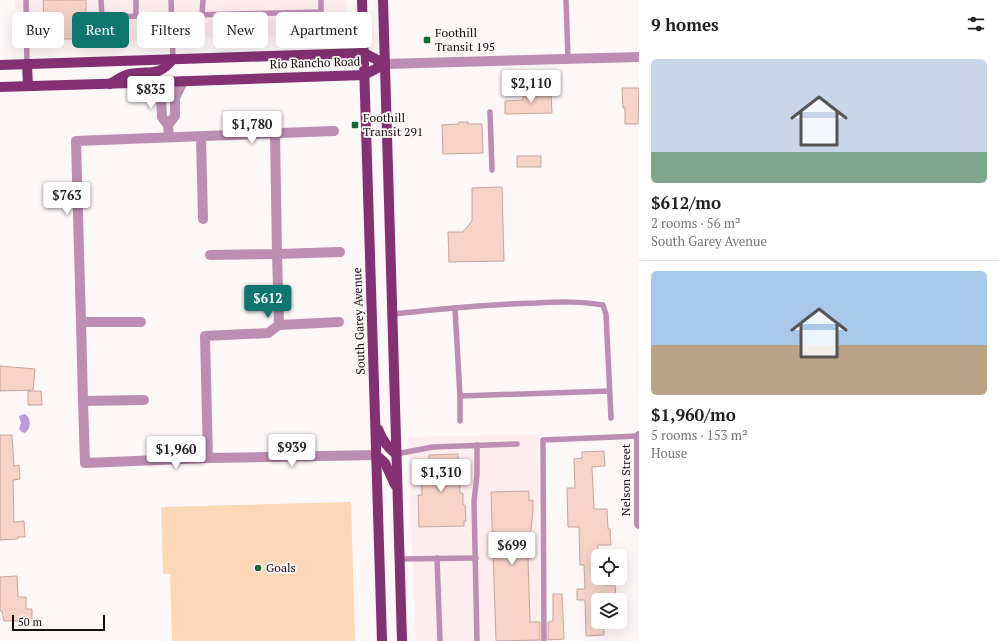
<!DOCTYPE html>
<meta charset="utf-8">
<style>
body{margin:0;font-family:"PT Serif",serif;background:#f2f2f2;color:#202124;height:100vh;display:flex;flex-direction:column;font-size:15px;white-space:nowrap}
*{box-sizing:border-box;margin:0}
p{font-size:13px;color:#757577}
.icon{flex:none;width:22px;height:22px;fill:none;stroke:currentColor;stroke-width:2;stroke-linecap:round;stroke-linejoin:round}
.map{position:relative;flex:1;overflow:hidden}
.side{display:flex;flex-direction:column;background:#fff;width:360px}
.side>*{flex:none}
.guide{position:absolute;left:12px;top:12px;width:380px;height:36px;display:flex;gap:8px}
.buttons{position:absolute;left:591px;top:549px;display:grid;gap:8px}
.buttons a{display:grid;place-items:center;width:36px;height:36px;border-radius:6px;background:#fff;box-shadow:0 4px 16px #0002;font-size:20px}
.scale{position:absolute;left:12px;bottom:10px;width:93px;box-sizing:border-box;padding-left:4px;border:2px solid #170c0e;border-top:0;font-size:11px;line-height:14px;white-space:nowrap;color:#170c0e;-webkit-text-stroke:3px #fef7f8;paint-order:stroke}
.price{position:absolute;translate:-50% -34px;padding:0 9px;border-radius:4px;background:#fff;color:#222;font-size:13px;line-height:26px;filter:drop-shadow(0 1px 2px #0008)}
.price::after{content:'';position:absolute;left:50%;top:24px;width:12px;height:9px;margin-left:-6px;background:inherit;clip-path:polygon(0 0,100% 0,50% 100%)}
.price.selected{background:#0f766e;color:#fff}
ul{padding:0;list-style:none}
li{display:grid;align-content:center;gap:8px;height:212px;padding:0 12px}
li+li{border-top:1px solid #e0e0e0}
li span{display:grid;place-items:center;height:124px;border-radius:6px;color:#555}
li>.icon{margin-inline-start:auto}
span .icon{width:72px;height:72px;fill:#fffc;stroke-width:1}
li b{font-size:17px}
h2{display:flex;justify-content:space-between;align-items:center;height:48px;padding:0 12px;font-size:17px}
.pill{padding:0 14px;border-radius:6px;background:#fff;box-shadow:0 4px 16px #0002;font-size:14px;line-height:36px}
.pill.selected{background:#0f766e;color:#fff}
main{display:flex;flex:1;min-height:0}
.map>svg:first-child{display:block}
</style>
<main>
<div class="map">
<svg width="639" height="641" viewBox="0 0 639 641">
<rect width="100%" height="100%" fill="#fef7f8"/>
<!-- built -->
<g fill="#feecef">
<path d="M 15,0 L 346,0 L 346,24 L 338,34 L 17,45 Z"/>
<path d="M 538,434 L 539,641 L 416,641 L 408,437 Z"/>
</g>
<!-- green -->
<path fill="#fdd8b6" d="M 351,502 L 355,641 L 172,641 L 170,574 L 163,574 L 161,507 Z"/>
<!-- water -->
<path fill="#bc99df" d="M 25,414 C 32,419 31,428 25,433 L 22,432 L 19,429 L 21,423 L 19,416 Z"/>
<!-- building -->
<g fill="#f6d2c9" stroke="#c5a69e">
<path d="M 43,0 L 86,0 L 86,36 L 74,37 L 74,39 L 53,39 L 53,38 L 45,38 Z"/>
<path d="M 622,88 L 639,88 L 638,124 L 625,124 L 625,108 L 623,108 Z"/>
<path d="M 551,91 L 552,113 L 505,114 L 505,101 L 523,100 L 523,96 L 534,96 L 534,92 Z"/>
<path d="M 459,122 L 468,122 L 468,124 L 482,124 L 483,153 L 443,154 L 442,125 L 459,124 Z"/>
<rect x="517" y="156" width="24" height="11"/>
<path d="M 502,187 L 504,261 L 449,262 L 448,232 L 463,232 L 472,221 L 472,188 Z"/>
<path d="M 0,366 L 35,369 L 33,390 L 0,391 Z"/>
<path d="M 28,391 L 41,391 L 42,405 L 28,405 Z"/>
<path d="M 0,435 L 12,435 L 14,466 L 19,465 L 20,479 L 13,480 L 14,522 L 24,521 L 25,537 L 18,537 L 18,539 L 0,540 Z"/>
<path d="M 604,451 L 605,466 L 592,467 L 594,509 L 607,509 L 608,529 L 610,529 L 611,545 L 598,545 L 598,578 L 603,578 L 603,585 L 615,585 L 616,597 L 598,598 L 598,622 L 604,622 L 604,635 L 586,636 L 585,600 L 577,600 L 577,589 L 585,589 L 584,565 L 580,565 L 579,527 L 568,527 L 567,488 L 575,488 L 574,459 L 582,458 L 582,452 Z"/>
<path d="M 458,454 L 460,493 L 463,493 L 463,505 L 465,505 L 466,521 L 464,521 L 464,526 L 419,527 L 418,495 L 422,495 L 421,466 L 429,466 L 429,455 Z"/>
<path d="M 529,491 L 529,501 L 533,500 L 533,510 L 528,560 L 530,622 L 540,622 L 540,640 L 496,641 L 491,492 Z"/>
<path d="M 17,576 L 18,597 L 26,597 L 26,609 L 32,609 L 32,621 L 4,621 L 2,611 L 0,611 L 0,577 Z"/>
<path d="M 553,594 L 562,594 L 564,639 L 548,640 L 548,622 L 553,621 Z"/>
</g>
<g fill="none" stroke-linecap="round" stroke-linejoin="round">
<!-- service -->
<g stroke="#bd8eb1" stroke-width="5.5">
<path d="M 26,0 L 27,64"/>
<path d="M 101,0 L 102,17 L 321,12 L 321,0"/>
<path d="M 136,0 L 136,16"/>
<path d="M 171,0 L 173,59"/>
<path d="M 566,0 L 568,59"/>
<path d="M 202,15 L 203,0"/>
<path d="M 490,112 L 492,170"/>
<path d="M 455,308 L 460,396 L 609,391"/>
<path d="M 393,314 C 440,309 488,304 536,303 C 558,302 580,301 603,305 L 606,314 L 611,418"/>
<path d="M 460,396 L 460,421"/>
<path d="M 477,445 L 477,475 L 474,501 L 477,641"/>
<path d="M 396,454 L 433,447 L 517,444"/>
<path d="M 437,558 L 440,641"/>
<path d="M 400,559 L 476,558"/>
<path d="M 544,641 L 543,440 L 639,436"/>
</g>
<!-- minor -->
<g stroke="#bd8eb1" stroke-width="10">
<path d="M 151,83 L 161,99 L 162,117 L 168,125 L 169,137"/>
<path d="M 168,125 L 175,116 L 175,98 L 183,81"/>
<path d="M 201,137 L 203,219"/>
<path d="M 210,255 L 277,254 L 275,133"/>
<path d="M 81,322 L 83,401 L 144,400"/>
<path d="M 141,322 L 81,322 L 76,141 L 334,131"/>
<path d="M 279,325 L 339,322"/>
<path d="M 83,401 L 85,463 L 208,458 L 205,336 L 268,333 L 279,325 L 277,254 L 340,252"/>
<path d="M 639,436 L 639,524"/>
<path d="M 208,458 L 376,455"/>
</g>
<!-- tertiary -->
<path stroke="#bd8eb1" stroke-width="10" d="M 385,64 L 639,57"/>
<!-- primary -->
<g stroke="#843174" stroke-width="10">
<path d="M 362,0 L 382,641"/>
<path d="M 383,0 L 402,641"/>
<path d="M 27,64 L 28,86"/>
<path d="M 0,65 L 364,53 L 385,64"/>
<path d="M 110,84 C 117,80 123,75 130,74 C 151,70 158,78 173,59"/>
<path d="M 0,87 L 132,83 L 364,75 L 385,64"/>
<path d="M 378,429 C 382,440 387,447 396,454"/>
<path d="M 376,455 L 385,463 L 395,485"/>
</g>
</g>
<!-- markers -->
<g fill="#146636" stroke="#fef7f8" stroke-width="1.5">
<rect x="423" y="36" width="8" height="8" rx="2"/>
<rect x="351" y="121" width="8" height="8" rx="2"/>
<circle cx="258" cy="568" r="4"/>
</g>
<g text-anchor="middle" stroke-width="3.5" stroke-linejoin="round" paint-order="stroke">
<!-- poi labels -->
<g font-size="12" fill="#170c0e" stroke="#fef7f8" text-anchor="start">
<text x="435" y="37">Foothill<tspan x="435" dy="14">Transit 195</tspan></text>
<text x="363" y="122">Foothill<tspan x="363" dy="14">Transit 291</tspan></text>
<text x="266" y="572">Goals</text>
</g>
<!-- street labels -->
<g font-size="12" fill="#170c0e" stroke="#fef7f8">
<text transform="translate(315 63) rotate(-2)" y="4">Rio Rancho Road</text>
<text transform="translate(359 321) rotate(-92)" y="4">South Garey Avenue</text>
<text transform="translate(626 480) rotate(-90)" y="4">Nelson Street</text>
</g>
</g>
</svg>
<div class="buttons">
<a><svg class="icon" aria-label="locate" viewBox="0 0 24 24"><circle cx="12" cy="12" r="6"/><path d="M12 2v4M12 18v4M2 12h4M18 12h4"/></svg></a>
<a><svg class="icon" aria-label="layers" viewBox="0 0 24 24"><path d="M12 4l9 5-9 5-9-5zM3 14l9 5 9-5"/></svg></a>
</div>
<div class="scale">50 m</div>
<b class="price" style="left:531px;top:104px">$2,110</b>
<b class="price" style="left:151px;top:110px">$835</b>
<b class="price" style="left:252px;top:145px">$1,780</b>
<b class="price" style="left:67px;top:216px">$763</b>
<b class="price selected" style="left:268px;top:319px">$612</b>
<b class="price" style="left:292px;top:468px">$939</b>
<b class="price" style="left:176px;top:470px">$1,960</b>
<b class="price" style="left:441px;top:493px">$1,310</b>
<b class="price" style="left:512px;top:566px">$699</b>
<div class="guide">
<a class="pill">Buy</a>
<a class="pill selected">Rent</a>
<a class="pill">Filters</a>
<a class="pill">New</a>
<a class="pill">Apartment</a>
</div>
</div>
<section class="side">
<h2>9 homes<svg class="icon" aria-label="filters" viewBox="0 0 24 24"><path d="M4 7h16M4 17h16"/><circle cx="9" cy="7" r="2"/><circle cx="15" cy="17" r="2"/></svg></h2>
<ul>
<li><span style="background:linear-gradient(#c9d6e8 75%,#7fa58c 0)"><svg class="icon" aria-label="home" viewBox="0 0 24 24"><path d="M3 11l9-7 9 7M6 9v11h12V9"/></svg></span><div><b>$612/mo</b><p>2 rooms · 56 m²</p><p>South Garey Avenue</p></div></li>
<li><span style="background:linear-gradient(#a9c7e8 60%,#b9a48a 0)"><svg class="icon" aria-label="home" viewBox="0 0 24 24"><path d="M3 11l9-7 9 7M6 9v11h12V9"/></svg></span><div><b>$1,960/mo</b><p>5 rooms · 153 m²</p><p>House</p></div></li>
</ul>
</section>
</main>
